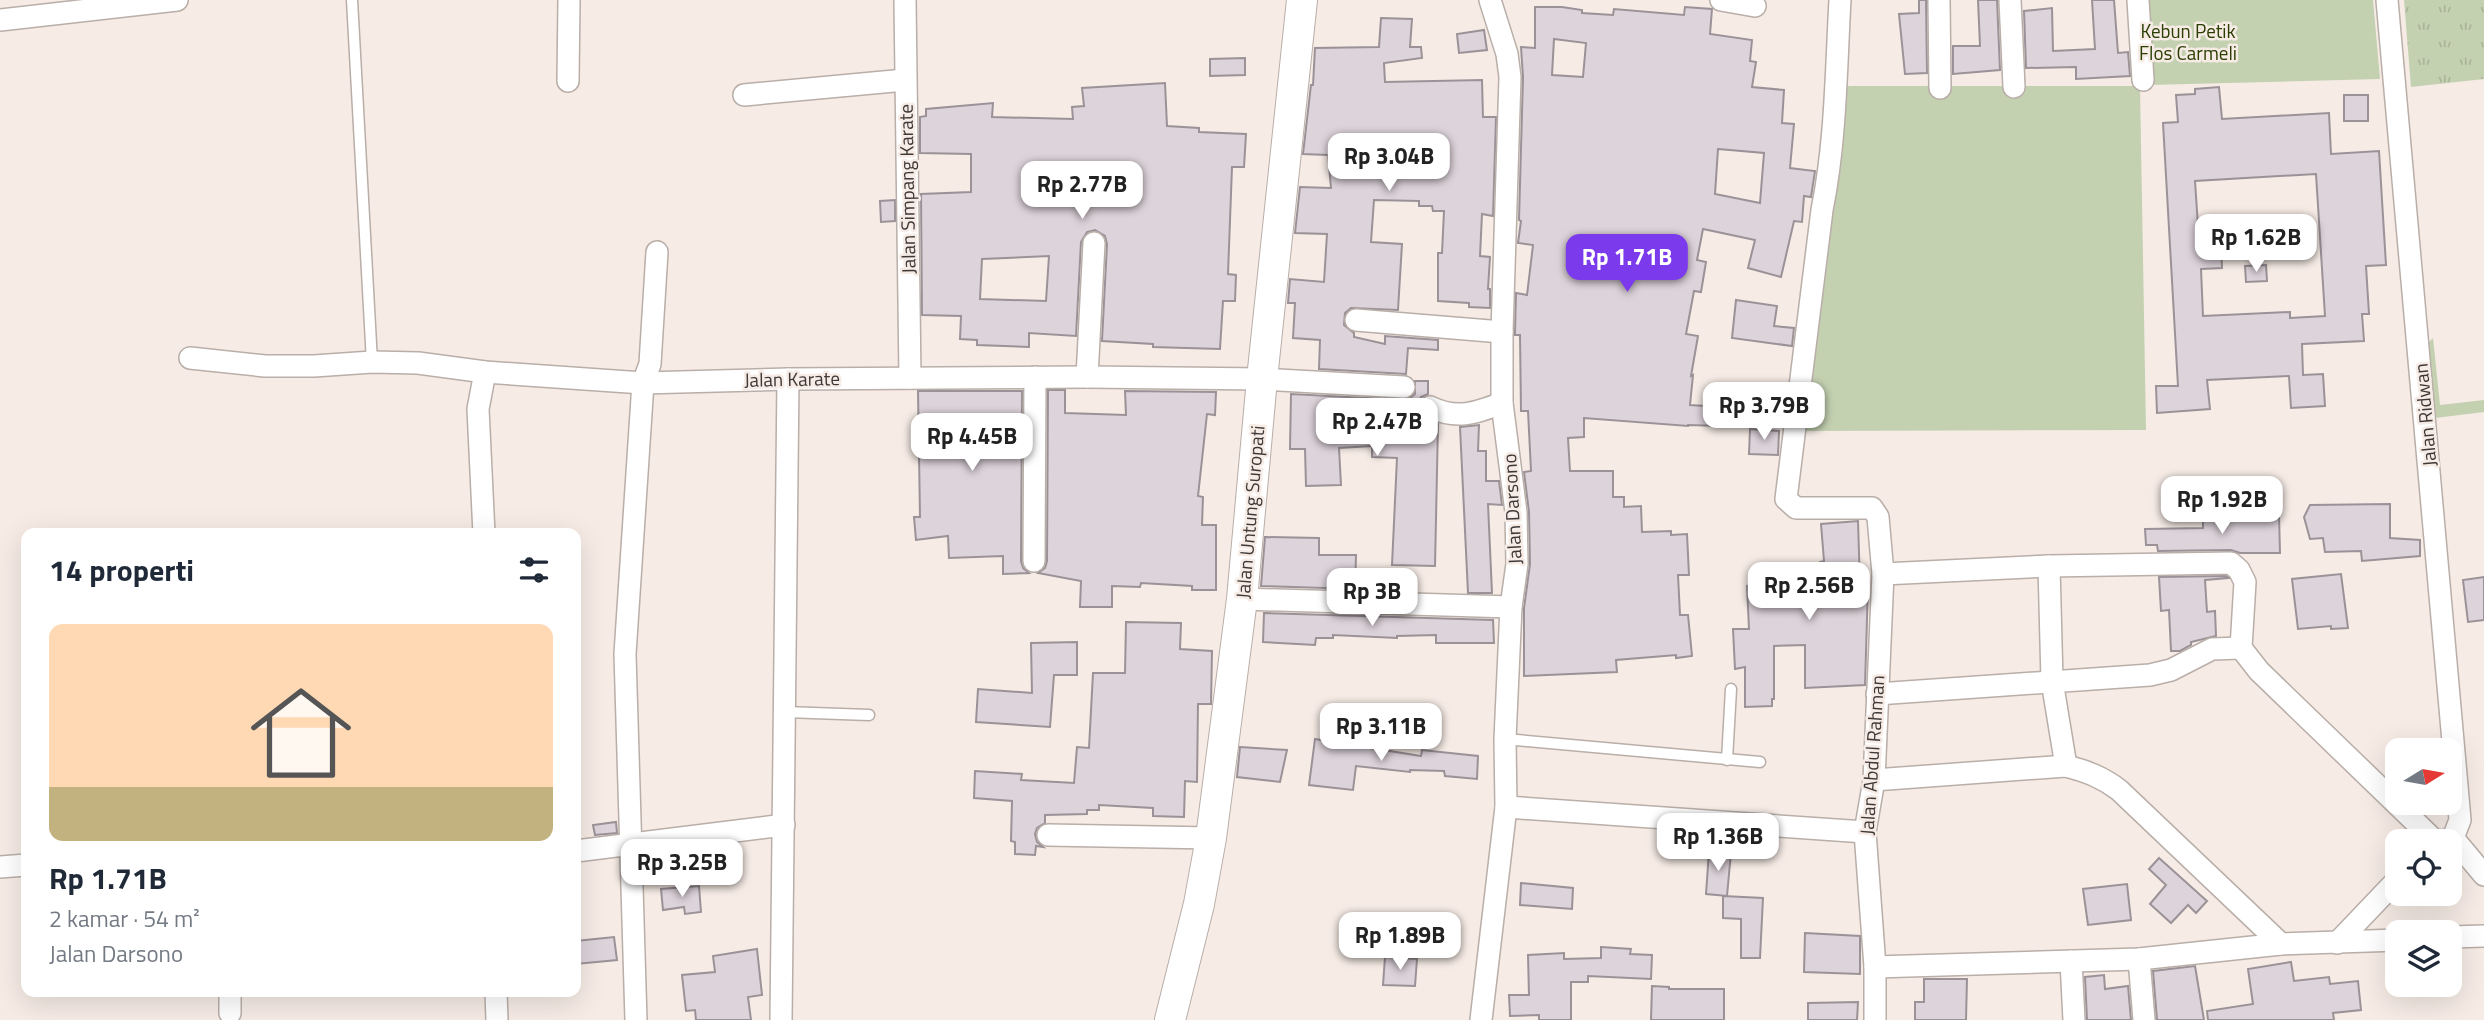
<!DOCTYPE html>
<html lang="id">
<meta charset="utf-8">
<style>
body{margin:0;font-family:"Titillium Web",sans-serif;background:#f2f2f3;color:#1f2937;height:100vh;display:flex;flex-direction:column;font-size:26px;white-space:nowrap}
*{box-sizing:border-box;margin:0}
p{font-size:23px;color:#747a83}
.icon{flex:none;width:38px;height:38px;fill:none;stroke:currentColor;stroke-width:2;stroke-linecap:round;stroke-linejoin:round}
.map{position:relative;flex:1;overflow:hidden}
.side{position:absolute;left:21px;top:528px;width:560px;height:469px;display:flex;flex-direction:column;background:#fff;border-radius:14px;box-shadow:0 7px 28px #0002}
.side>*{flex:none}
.needle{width:46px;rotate:79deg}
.tools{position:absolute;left:2385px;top:738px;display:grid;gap:14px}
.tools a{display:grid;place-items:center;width:77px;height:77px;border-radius:14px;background:#fff;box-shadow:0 7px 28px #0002;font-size:35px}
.price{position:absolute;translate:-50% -60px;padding:0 16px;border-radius:14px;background:#fff;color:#222;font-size:23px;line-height:46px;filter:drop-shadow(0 2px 4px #0008)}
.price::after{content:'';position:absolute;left:50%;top:42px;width:21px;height:16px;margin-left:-10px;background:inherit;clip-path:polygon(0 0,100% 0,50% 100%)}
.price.on{background:#7c3aed;color:#fff}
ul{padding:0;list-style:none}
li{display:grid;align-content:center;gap:14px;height:371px;padding:0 28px}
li+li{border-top:2px solid #e0e1e3}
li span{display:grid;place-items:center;height:217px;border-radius:14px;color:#555}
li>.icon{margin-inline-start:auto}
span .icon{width:126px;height:126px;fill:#fffc;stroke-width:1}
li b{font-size:30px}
h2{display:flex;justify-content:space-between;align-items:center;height:84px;padding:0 28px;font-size:30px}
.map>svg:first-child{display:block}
</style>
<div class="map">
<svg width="2484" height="1020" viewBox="0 0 2484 1020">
<defs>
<pattern id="park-tufts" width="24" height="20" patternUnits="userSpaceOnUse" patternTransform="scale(1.75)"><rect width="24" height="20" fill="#c3d1b1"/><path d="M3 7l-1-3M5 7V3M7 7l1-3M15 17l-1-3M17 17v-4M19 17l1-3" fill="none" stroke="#a9b499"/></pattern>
</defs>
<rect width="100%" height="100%" fill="#f6ebe5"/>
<!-- green -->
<g fill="#c3d1b1">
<path d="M 2143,0 L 2373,0 L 2380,79 L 2148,85 Z"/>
<path d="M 1839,86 L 2140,86 L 2146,430 L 1799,431 Z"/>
<path d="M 2433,338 L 2440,405 L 2484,400 L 2484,412 L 2435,418 L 2428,343 Z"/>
</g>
<!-- park -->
<path fill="url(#park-tufts)" d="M 2404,0 L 2484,0 L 2484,79 L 2411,87 Z"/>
<!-- building -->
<g fill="#ddd3da" stroke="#9b9298" stroke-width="2" fill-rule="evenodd">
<path d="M 1919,0 L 1926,0 L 1927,73 L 1905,74 L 1899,14 L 1919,13 Z"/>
<path d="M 1978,0 L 1997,0 L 2000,70 L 1953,74 L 1953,46 L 1980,46 Z"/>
<path d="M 2092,0 L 2114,0 L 2118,53 L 2128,52 L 2130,76 L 2076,79 L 2076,67 L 2026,68 L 2024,11 L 2052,8 L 2053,51 L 2095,49 Z"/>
<path d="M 1535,7 L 1562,7 L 1582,10 L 1582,13 L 1613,15 L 1614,9 L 1684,15 L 1685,7 L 1712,9 L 1710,34 L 1752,40 L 1750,61 L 1756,62 L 1752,87 L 1784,90 L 1782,123 L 1794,124 L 1790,168 L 1815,171 L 1811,197 L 1804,196 L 1802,222 L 1794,221 L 1781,277 L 1748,268 L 1755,240 L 1703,229 L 1697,260 L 1706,262 L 1701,292 L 1694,291 L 1686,334 L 1698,336 L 1691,376 L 1693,375 L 1690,405 L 1721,407 L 1721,426 L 1688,425 L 1688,426 L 1584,418 L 1584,437 L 1568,438 L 1570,471 L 1613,471 L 1613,497 L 1624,497 L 1624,507 L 1641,506 L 1642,532 L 1671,531 L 1671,535 L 1687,534 L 1689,575 L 1678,575 L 1680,615 L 1688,615 L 1692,656 L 1676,658 L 1676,655 L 1616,660 L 1617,672 L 1524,676 L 1524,608 L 1530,564 L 1529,512 L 1524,472 L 1531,471 L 1528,411 L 1521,411 L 1520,335 L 1515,335 L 1515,332 L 1516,293 L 1527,295 L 1533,245 L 1518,243 L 1521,221 L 1519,220 L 1523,77 L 1521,47 L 1535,48 ZM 1554,39 L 1586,43 L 1583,77 L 1552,75 ZM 1718,149 L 1764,153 L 1760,203 L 1715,194 Z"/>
<path d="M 1381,18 L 1412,19 L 1410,47 L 1421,47 L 1422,58 L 1384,63 L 1385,82 L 1482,80 L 1483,117 L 1496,117 L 1493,216 L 1482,214 L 1480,256 L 1490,257 L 1488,289 L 1490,289 L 1490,308 L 1469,307 L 1469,303 L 1438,301 L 1438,253 L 1442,253 L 1444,211 L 1433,211 L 1432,206 L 1419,206 L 1419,201 L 1374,200 L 1371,242 L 1402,244 L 1398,310 L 1351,308 L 1345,313 L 1344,325 L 1354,333 L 1354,337 L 1385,344 L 1385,336 L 1438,340 L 1438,350 L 1408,348 L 1406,374 L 1319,369 L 1320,340 L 1293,338 L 1295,303 L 1288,303 L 1290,279 L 1324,282 L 1327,234 L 1295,233 L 1300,187 L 1331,188 L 1328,155 L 1303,154 L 1311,85 L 1313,85 L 1315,48 L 1379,47 Z"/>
<path d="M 1484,30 L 1487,50 L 1459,53 L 1457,34 Z"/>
<path d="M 1245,58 L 1245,75 L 1210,76 L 1210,59 Z"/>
<path d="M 1165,83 L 1167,126 L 1199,128 L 1199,132 L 1246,134 L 1244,167 L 1232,167 L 1228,274 L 1236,275 L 1235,301 L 1223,301 L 1220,349 L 1153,347 L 1153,344 L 1102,341 L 1107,244 L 1105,236 L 1095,230 L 1087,232 L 1081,242 L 1076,336 L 1029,333 L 1029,347 L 977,345 L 977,340 L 960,339 L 961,316 L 922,315 L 921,194 L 971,192 L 971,154 L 920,153 L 920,117 L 926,116 L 926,109 L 993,103 L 992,117 L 1073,119 L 1072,107 L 1084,106 L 1082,88 ZM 1049,256 L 1046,301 L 980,299 L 982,259 Z"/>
<path d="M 2219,87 L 2222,119 L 2329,113 L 2331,154 L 2379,151 L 2386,265 L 2366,266 L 2369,314 L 2362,314 L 2364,341 L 2302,344 L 2303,375 L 2323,374 L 2325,406 L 2291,408 L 2289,376 L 2207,380 L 2210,409 L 2157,413 L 2156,386 L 2178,386 L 2163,123 L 2178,122 L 2176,95 L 2195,94 L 2195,89 ZM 2316,174 L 2325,316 L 2290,318 L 2290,312 L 2203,316 L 2201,269 L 2222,268 L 2220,225 L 2198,226 L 2195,181 Z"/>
<rect x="2344" y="95" width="24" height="26"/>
<path d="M 895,200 L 895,221 L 881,222 L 880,201 Z"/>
<path d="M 2266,265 L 2267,281 L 2246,282 L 2245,266 Z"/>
<path d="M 1736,300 L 1777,306 L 1774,326 L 1794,328 L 1792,346 L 1732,338 Z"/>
<path d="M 1415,381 L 1428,381 L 1428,394 L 1421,397 L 1418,403 L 1419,414 L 1427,421 L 1438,424 L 1435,566 L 1392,565 L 1397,458 L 1372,457 L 1372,446 L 1339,448 L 1341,485 L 1306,486 L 1305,449 L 1290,449 L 1291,394 L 1404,400 L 1410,398 L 1415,394 Z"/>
<path d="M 1048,390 L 1065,390 L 1065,413 L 1126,415 L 1125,391 L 1216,392 L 1215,415 L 1207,414 L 1198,496 L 1203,497 L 1202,525 L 1216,525 L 1216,590 L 1192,590 L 1192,586 L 1141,583 L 1140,587 L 1112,586 L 1112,607 L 1080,607 L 1081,581 L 1038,573 L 1045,568 L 1047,561 Z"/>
<path d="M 918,391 L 1022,391 L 1021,561 L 1023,568 L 1029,573 L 1003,574 L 1003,556 L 949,558 L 948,536 L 916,540 L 914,517 L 920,517 Z"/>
<path d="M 1479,425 L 1478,451 L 1486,451 L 1486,481 L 1499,481 L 1502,505 L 1488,504 L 1492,593 L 1468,593 L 1460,427 Z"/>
<path d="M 1750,429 L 1779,431 L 1778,455 L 1749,454 Z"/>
<path d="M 2390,504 L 2390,538 L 2420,540 L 2420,556 L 2362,561 L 2361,551 L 2325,552 L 2323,538 L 2310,539 L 2304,517 L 2310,505 Z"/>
<path d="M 2230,515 L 2279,515 L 2280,553 L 2240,553 L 2231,550 L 2158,551 L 2157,545 L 2146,545 L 2145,529 L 2203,528 L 2203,521 L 2230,521 Z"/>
<path d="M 1858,521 L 1860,585 L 1868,585 L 1865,685 L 1805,688 L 1805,645 L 1774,646 L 1774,699 L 1772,699 L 1772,706 L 1745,707 L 1745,667 L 1735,669 L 1733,629 L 1749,629 L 1747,586 L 1793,583 L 1793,580 L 1821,580 L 1820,562 L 1824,561 L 1821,524 Z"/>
<path d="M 1265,537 L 1319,538 L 1319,555 L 1356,555 L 1355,589 L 1261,586 Z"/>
<path d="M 2341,574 L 2348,628 L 2331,629 L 2331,626 L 2298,629 L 2292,579 Z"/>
<path d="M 2226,576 L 2229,578 L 2205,580 L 2207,612 L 2215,611 L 2216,636 L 2191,642 L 2191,645 L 2180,651 L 2171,651 L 2169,610 L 2161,611 L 2159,577 Z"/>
<path d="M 2484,577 L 2484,620 L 2468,622 L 2463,580 Z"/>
<path d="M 1264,613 L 1493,620 L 1494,643 L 1436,643 L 1436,635 L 1397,636 L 1397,638 L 1333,635 L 1333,638 L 1316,638 L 1315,645 L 1263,642 Z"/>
<path d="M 1126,622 L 1181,623 L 1180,649 L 1212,651 L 1211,704 L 1198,704 L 1197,782 L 1185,781 L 1184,817 L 1153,816 L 1153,808 L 1099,805 L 1099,810 L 1087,810 L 1087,814 L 1045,815 L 1045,823 L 1037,828 L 1035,834 L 1037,842 L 1043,847 L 1036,846 L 1035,855 L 1015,854 L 1015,842 L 1011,841 L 1012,801 L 974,798 L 975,771 L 1022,774 L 1021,780 L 1074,783 L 1077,747 L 1089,748 L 1093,673 L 1125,673 Z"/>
<path d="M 1077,642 L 1077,675 L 1054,675 L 1050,727 L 976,722 L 978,689 L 1032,693 L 1031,643 Z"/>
<path d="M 1315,739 L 1421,756 L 1422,750 L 1478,756 L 1477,779 L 1445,776 L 1444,771 L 1410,770 L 1410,772 L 1356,766 L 1353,790 L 1309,785 Z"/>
<path d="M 1240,747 L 1287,750 L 1280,782 L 1237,777 Z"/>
<path d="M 616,822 L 617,833 L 595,835 L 593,825 Z"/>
<path d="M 1709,851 L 1731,852 L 1727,896 L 1706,894 Z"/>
<path d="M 2159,858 L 2207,901 L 2196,913 L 2188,905 L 2171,923 L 2150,904 L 2166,885 L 2149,869 Z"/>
<path d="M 1521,883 L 1573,888 L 1572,909 L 1520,905 Z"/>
<path d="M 2127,884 L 2131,920 L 2088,925 L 2083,889 Z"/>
<path d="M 699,886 L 701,912 L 685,914 L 684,907 L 663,910 L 661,889 Z"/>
<path d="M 1723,896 L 1763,898 L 1760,958 L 1741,958 L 1741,919 L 1723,918 Z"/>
<path d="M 1805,933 L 1860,936 L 1860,974 L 1804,972 Z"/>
<path d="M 614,937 L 617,960 L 576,964 L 576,941 Z"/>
<path d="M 1601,947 L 1631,949 L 1630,954 L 1652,955 L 1651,979 L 1588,976 L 1588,982 L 1571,982 L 1571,1020 L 1539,1020 L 1539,1015 L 1510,1016 L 1509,995 L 1529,995 L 1528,955 L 1564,953 L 1564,959 L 1601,958 Z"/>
<path d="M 757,949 L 762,995 L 748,997 L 751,1020 L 696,1020 L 695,1010 L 686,1011 L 682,975 L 715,972 L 713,956 Z"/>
<path d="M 1385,957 L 1417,959 L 1415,986 L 1383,985 Z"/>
<path d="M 2291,962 L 2294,981 L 2329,977 L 2330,984 L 2358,981 L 2361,1010 L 2333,1013 L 2334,1020 L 2208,1020 L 2207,1011 L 2253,1004 L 2248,969 Z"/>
<path d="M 2195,966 L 2204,1020 L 2157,1020 L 2153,971 Z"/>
<path d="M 2104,975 L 2105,989 L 2128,986 L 2131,1020 L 2087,1020 L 2085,977 Z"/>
<path d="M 1924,979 L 1967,979 L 1966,1020 L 1915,1020 L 1915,1002 L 1924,1002 Z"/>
<path d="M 1652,986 L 1669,987 L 1669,989 L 1724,989 L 1724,1020 L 1651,1020 Z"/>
<path d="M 1858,1002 L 1857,1020 L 1808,1020 L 1808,1003 Z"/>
</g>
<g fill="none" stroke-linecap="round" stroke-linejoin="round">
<defs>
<g id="lane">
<path d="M 352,0 L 372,362"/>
<path d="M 785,712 L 869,715"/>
<path d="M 1505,739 L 1760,762"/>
<path d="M 1727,760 L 1731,689"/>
</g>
<g id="street">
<path d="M 905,0 L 910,378"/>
<path d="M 1721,0 L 1755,6"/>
<path d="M 1840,0 C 1836,70 1836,141 1822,210 L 1786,499 L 1796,508 L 1872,508 L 1878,517 L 1883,574 L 1874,780 L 1865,832 L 1875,967 L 1875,1020"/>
<path d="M 1939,0 L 1940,88"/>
<path d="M 2010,0 L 2014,87"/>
<path d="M 2138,0 L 2143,80"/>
<path d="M 0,20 L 177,0"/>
<path d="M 568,81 L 569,0"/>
<path d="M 744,95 L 905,80"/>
<path d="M 1356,320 L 1502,332"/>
<path d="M 190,358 L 265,366 L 314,366 L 372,362 L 418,363 L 485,372 L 643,383 L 788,379 L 1087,377 L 1262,379 L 1404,387"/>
<path d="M 1087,377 L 1094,243"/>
<path d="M 1430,407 C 1457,420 1476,413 1502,403"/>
<path d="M 484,534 L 478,409 L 485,372"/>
<path d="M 1034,561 L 1035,377"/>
<path d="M 2049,566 L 2052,681 L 2066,766"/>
<path d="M 1883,574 L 2049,566 L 2231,563 L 2239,570 L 2245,582 L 2241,648 L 2259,671 L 2434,840 L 2443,841 L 2453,838 L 2460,820 L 2387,0"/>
<path d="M 1242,599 L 1511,607"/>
<path d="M 1877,694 L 2150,675 L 2171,670 L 2212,649 L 2241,648"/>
<path d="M 1874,780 L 2066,766 C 2086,771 2102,777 2119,790 L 2281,944"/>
<path d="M 1506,807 L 1865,832"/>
<path d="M 1048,835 L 1211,838"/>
<path d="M 2453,838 L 2484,875"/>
<path d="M 576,851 L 784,825"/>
<path d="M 0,867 L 26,865"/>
<path d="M 2450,937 L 2484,936"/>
<path d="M 2337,943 L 2398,879"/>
<path d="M 2139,959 L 2144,1020"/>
<path d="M 2071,961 L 2074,1020"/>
<path d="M 1875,967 L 2139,959 L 2281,944 L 2398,940"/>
<path d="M 496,992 L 497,1020"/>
<path d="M 230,1013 L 230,992"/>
<path d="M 636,1020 L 625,654 L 643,383 L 650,364 L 657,252"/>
<path d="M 781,1020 L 788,379"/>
<path d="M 1481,1020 L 1506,807 L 1505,739 L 1511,607 L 1517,564 L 1516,512 L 1502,403 L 1502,332 L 1510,77 L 1507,54 L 1490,0"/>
</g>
<path id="secondary" d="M 1170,1020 L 1199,904 L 1211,838 L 1242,599 L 1262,379 L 1302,0"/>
</defs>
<!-- lane casing -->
<use href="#lane" stroke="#b9aea8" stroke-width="13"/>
<!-- street casing -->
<use href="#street" stroke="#b9aea8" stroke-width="24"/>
<!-- secondary casing -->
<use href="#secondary" stroke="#b9aea8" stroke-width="32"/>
<!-- lane -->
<use href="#lane" stroke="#fff" stroke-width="10"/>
<!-- street -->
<use href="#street" stroke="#fff" stroke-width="21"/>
<!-- secondary -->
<use href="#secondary" stroke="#fff" stroke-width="30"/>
</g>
<g text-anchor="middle" stroke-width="5" stroke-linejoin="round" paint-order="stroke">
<!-- park labels -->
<g font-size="19" fill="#2a3e02" stroke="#f6ebe5">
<text x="2188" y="38">Kebun Petik<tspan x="2188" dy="22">Flos Carmeli</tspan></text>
</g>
<!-- street labels -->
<g font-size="19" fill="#3e3937" stroke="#f6ebe5">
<text transform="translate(907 189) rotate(-91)" y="7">Jalan Simpang Karate</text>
<text transform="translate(792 379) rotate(-1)" y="7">Jalan Karate</text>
<text transform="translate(2425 415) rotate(-95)" y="7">Jalan Ridwan</text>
<text transform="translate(1512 509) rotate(-93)" y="7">Jalan Darsono</text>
<text transform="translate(1250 512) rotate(-85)" y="7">Jalan Untung Suropati</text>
<text transform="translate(1872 755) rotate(-86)" y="7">Jalan Abdul Rahman</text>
</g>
</g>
</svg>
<div class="tools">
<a><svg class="needle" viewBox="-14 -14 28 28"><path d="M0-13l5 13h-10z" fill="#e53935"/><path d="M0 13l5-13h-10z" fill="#747a83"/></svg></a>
<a><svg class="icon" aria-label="locate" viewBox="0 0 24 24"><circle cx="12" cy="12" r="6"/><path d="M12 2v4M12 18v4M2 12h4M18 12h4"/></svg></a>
<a><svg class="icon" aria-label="layers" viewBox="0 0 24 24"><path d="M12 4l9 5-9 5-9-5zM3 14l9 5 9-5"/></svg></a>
</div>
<b class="price" style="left:1389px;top:193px">Rp 3.04B</b>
<b class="price" style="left:1082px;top:221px">Rp 2.77B</b>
<b class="price" style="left:2256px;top:274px">Rp 1.62B</b>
<b class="price on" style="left:1627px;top:294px">Rp 1.71B</b>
<b class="price" style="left:1764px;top:442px">Rp 3.79B</b>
<b class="price" style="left:1377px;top:458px">Rp 2.47B</b>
<b class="price" style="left:972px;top:473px">Rp 4.45B</b>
<b class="price" style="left:2222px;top:536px">Rp 1.92B</b>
<b class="price" style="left:1809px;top:622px">Rp 2.56B</b>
<b class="price" style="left:1372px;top:628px">Rp 3B</b>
<b class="price" style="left:1381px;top:763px">Rp 3.11B</b>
<b class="price" style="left:1718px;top:873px">Rp 1.36B</b>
<b class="price" style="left:682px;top:899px">Rp 3.25B</b>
<b class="price" style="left:1400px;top:972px">Rp 1.89B</b>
<section class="side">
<h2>14 properti<svg class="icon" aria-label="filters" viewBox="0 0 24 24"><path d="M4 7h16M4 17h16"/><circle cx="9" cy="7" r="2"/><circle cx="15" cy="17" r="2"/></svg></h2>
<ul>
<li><span style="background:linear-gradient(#ffd9b3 75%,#c2b280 0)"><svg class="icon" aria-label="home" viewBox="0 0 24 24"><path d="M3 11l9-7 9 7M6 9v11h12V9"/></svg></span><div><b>Rp 1.71B</b><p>2 kamar · 54 m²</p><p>Jalan Darsono</p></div></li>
</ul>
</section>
</div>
